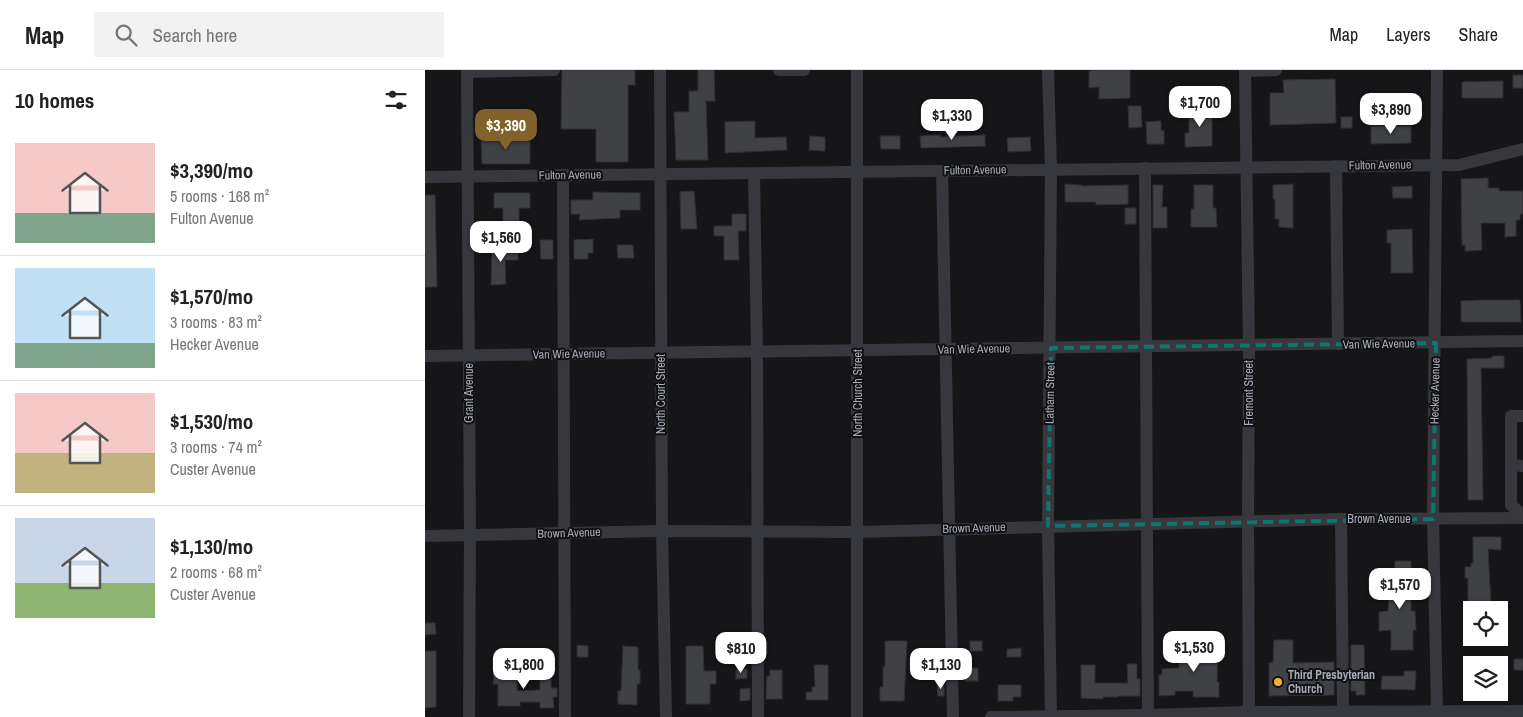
<!DOCTYPE html>
<meta charset="utf-8">
<style>
body{margin:0;font-family:"Archivo Narrow",sans-serif;background:#f2f2f2;color:#222;height:100vh;display:flex;flex-direction:column;font-size:19px;white-space:nowrap}
*{box-sizing:border-box;margin:0}
p{font-size:16px;color:#767676}
.icon{flex:none;width:28px;height:28px;fill:none;stroke:currentColor;stroke-width:2;stroke-linecap:round;stroke-linejoin:round}
.map{position:relative;flex:1;overflow:hidden}
.side{display:flex;flex-direction:column;background:#fff;width:425px}
.side>*{flex:none}
.controls{position:absolute;left:1038px;top:531px;display:grid;gap:10px}
.controls a{display:grid;place-items:center;width:45px;height:45px;border-radius:0px;background:#fff;box-shadow:0 2px 8px #0003;font-size:25px}
.price{position:absolute;translate:-50% -42px;padding:0 11px;border-radius:10px;background:#fff;color:#222;font-size:16px;line-height:32px;filter:drop-shadow(0 1px 2px #0008)}
.price::after{content:'';position:absolute;left:50%;top:30px;width:15px;height:11px;margin-left:-8px;background:inherit;clip-path:polygon(0 0,100% 0,50% 100%)}
.price.current{background:#80622a;color:#fff}
ul{padding:0;list-style:none}
li{display:flex;align-items:center;gap:15px;height:125px;padding:0 15px}
li+li{border-top:1px solid #e0e0e0}
li span{display:grid;place-items:center;flex:none;width:140px;height:100px;border-radius:0px;color:#555}
li>.icon{margin-inline-start:auto}
span .icon{width:60px;height:60px;fill:#fffc;stroke-width:1}
li b{font-size:21px}
h2{display:flex;justify-content:space-between;align-items:center;height:60px;padding:0 15px;font-size:21px}
header{display:flex;align-items:center;gap:30px;box-sizing:border-box;height:70px;padding:0 25px;background:#fff;border-bottom:1px solid #e0e0e0}
header strong{font-size:24px}
nav{display:flex;gap:28px;margin-inline-start:auto;font-size:18px}
.search{width:350px;height:45px;background:#f2f2f2;display:flex;align-items:center;gap:12px;box-sizing:border-box;padding:0 18px;border-radius:0px;color:#767676;font-size:19px}
main{display:flex;flex:1;min-height:0}
.map>svg:first-child{display:block}
</style>
<header>
<strong>Map</strong>
<div class="search"><svg class="icon" aria-label="search" viewBox="0 0 24 24"><circle cx="10" cy="10" r="6"/><path d="M15 15l6 6"/></svg>Search here</div>
<nav><a>Map</a><a>Layers</a><a>Share</a></nav>
</header>
<main>
<section class="side">
<h2>10 homes<svg class="icon" aria-label="filters" viewBox="0 0 24 24"><path d="M4 7h16M4 17h16"/><circle cx="9" cy="7" r="2"/><circle cx="15" cy="17" r="2"/></svg></h2>
<ul>
<li><span style="background:linear-gradient(#f6c9c9 70%,#7fa58c 0)"><svg class="icon" aria-label="home" viewBox="0 0 24 24"><path d="M3 11l9-7 9 7M6 9v11h12V9"/></svg></span><div><b>$3,390/mo</b><p>5 rooms · 168 m²</p><p>Fulton Avenue</p></div></li>
<li><span style="background:linear-gradient(#bfe0f5 75%,#7fa58c 0)"><svg class="icon" aria-label="home" viewBox="0 0 24 24"><path d="M3 11l9-7 9 7M6 9v11h12V9"/></svg></span><div><b>$1,570/mo</b><p>3 rooms · 83 m²</p><p>Hecker Avenue</p></div></li>
<li><span style="background:linear-gradient(#f6c9c9 60%,#c2b280 0)"><svg class="icon" aria-label="home" viewBox="0 0 24 24"><path d="M3 11l9-7 9 7M6 9v11h12V9"/></svg></span><div><b>$1,530/mo</b><p>3 rooms · 74 m²</p><p>Custer Avenue</p></div></li>
<li><span style="background:linear-gradient(#c9d6e8 65%,#8fb573 0)"><svg class="icon" aria-label="home" viewBox="0 0 24 24"><path d="M3 11l9-7 9 7M6 9v11h12V9"/></svg></span><div><b>$1,130/mo</b><p>2 rooms · 68 m²</p><p>Custer Avenue</p></div></li>
</ul>
</section>
<div class="map">
<svg width="1098" height="647" viewBox="0 0 1098 647">
<rect width="100%" height="100%" fill="#161618"/>
<!-- building -->
<g fill="#404145" stroke="#303034">
<path d="M 137,0 L 210,0 L 210,15 L 203,15 L 203,92 L 171,92 L 171,59 L 136,59 Z"/>
<path d="M 273,0 L 289,0 L 290,31 L 281,31 L 283,90 L 251,90 L 249,42 L 264,42 L 264,21 L 273,21 Z"/>
<path d="M 674,0 L 705,0 L 705,28 L 674,29 L 674,17 L 664,18 L 664,1 Z"/>
<rect x="1088" y="5" width="10" height="13"/>
<path d="M 910,9 L 911,53 L 845,55 L 845,23 L 859,23 L 858,10 Z"/>
<path d="M 1078,11 L 1078,28 L 1037,28 L 1037,12 Z"/>
<path d="M 703,36 L 716,36 L 717,57 L 704,58 Z"/>
<path d="M 787,38 L 787,76 L 760,77 L 760,63 L 764,63 L 764,39 Z"/>
<rect x="916" y="47" width="11" height="11"/>
<path d="M 330,51 L 330,68 L 361,67 L 362,80 L 300,83 L 300,52 Z"/>
<path d="M 736,51 L 736,61 L 739,60 L 739,74 L 722,74 L 721,52 Z"/>
<path d="M 946,56 L 986,56 L 986,73 L 946,74 Z"/>
<path d="M 515,65 L 516,67 L 560,65 L 560,76 L 496,78 L 495,66 Z"/>
<path d="M 385,66 L 400,67 L 400,81 L 384,80 Z"/>
<path d="M 455,66 L 475,66 L 475,79 L 456,79 Z"/>
<path d="M 605,67 L 606,81 L 583,82 L 582,68 Z"/>
<path d="M 105,68 L 105,94 L 57,94 L 56,69 Z"/>
<path d="M 1063,108 L 1063,118 L 1074,118 L 1074,121 L 1098,121 L 1098,144 L 1095,144 L 1095,150 L 1091,150 L 1091,166 L 1080,167 L 1080,153 L 1056,153 L 1057,180 L 1040,181 L 1040,175 L 1037,175 L 1036,109 Z"/>
<path d="M 640,114 L 656,115 L 656,116 L 703,115 L 703,134 L 671,135 L 671,132 L 640,132 Z"/>
<path d="M 868,114 L 868,158 L 854,157 L 854,149 L 850,149 L 850,129 L 848,129 L 848,115 Z"/>
<path d="M 728,115 L 738,115 L 737,137 L 742,137 L 742,158 L 728,158 Z"/>
<path d="M 769,115 L 788,115 L 788,138 L 791,138 L 792,157 L 766,157 L 766,139 L 769,139 Z"/>
<path d="M 987,116 L 987,128 L 968,128 L 967,117 Z"/>
<path d="M 269,121 L 272,159 L 256,159 L 255,122 Z"/>
<path d="M 168,122 L 215,123 L 215,140 L 195,140 L 195,148 L 154,150 L 155,144 L 146,144 L 146,130 L 168,130 Z"/>
<path d="M 69,123 L 105,123 L 105,138 L 94,138 L 94,158 L 78,158 L 78,138 L 69,138 Z"/>
<path d="M 0,125 L 10,125 L 12,217 L 0,217 Z"/>
<rect x="700" y="138" width="11" height="16"/>
<path d="M 307,144 L 321,144 L 321,161 L 313,161 L 314,190 L 299,190 L 299,166 L 289,166 L 289,156 L 307,156 Z"/>
<path d="M 987,159 L 988,203 L 966,203 L 966,173 L 962,173 L 962,160 Z"/>
<path d="M 168,169 L 168,183 L 163,183 L 163,189 L 149,189 L 149,170 Z"/>
<path d="M 115,170 L 128,170 L 128,189 L 116,189 Z"/>
<path d="M 67,175 L 85,175 L 85,179 L 93,179 L 93,190 L 80,190 L 81,214 L 66,215 Z"/>
<path d="M 192,175 L 208,175 L 209,188 L 193,188 Z"/>
<path d="M 1057,230 L 1095,230 L 1096,252 L 1036,252 L 1036,231 Z"/>
<path d="M 1067,286 L 1079,286 L 1079,298 L 1056,298 L 1058,430 L 1043,430 L 1042,289 L 1067,288 Z"/>
<path d="M 1048,467 L 1076,467 L 1076,480 L 1063,479 L 1066,535 L 1043,534 L 1043,508 L 1040,508 L 1040,497 L 1046,497 L 1046,493 L 1048,493 Z"/>
<path d="M 970,491 L 986,491 L 986,541 L 990,541 L 991,560 L 988,560 L 988,580 L 966,580 L 966,560 L 954,561 L 954,542 L 963,541 L 964,526 L 969,526 Z"/>
<path d="M 0,553 L 10,553 L 11,564 L 0,565 Z"/>
<path d="M 793,568 L 792,612 L 794,612 L 794,627 L 768,627 L 768,621 L 750,621 L 750,625 L 734,626 L 734,605 L 737,605 L 737,599 L 754,598 L 754,587 L 770,587 L 770,573 L 779,573 L 779,569 Z"/>
<path d="M 849,570 L 868,570 L 868,593 L 909,592 L 909,625 L 844,626 L 844,593 L 848,593 Z"/>
<path d="M 460,571 L 482,571 L 479,631 L 455,631 L 455,617 L 458,617 L 458,597 L 460,597 Z"/>
<rect x="545" y="571" width="12" height="10"/>
<path d="M 152,575 L 163,576 L 163,587 L 152,587 Z"/>
<path d="M 926,575 L 939,575 L 940,625 L 931,625 L 931,621 L 926,621 Z"/>
<path d="M 198,576 L 213,577 L 213,600 L 215,600 L 215,614 L 212,614 L 212,635 L 193,634 L 193,621 L 196,621 Z"/>
<path d="M 261,576 L 278,576 L 279,601 L 291,601 L 291,614 L 285,614 L 285,634 L 261,634 Z"/>
<path d="M 596,578 L 596,587 L 582,587 L 582,579 Z"/>
<path d="M 0,581 L 11,581 L 11,637 L 0,638 Z"/>
<path d="M 508,582 L 519,582 L 518,606 L 509,606 Z"/>
<rect x="1089" y="589" width="9" height="11"/>
<rect x="97" y="591" width="11" height="10"/>
<path d="M 702,594 L 712,594 L 712,609 L 715,609 L 715,626 L 693,626 L 693,627 L 678,627 L 678,629 L 656,628 L 656,595 L 670,595 L 670,613 L 703,613 Z"/>
<path d="M 389,595 L 403,595 L 403,630 L 381,630 L 381,622 L 387,622 L 387,617 L 390,617 Z"/>
<rect x="540" y="598" width="13" height="13"/>
<path d="M 311,599 L 322,599 L 322,608 L 311,609 Z"/>
<path d="M 69,600 L 92,600 L 92,621 L 115,620 L 115,601 L 126,601 L 126,618 L 132,618 L 132,627 L 128,627 L 129,638 L 115,638 L 115,632 L 95,632 L 95,636 L 73,636 L 73,614 L 68,614 Z"/>
<path d="M 345,600 L 357,600 L 357,629 L 341,629 L 342,606 L 345,606 Z"/>
<path d="M 979,601 L 991,601 L 990,620 L 956,619 L 957,606 L 979,606 Z"/>
<path d="M 512,615 L 519,615 L 519,626 L 513,626 Z"/>
<path d="M 573,615 L 596,615 L 596,627 L 588,627 L 588,631 L 573,631 Z"/>
<path d="M 325,618 L 325,630 L 315,631 L 315,619 Z"/>
</g>
<g fill="none" stroke-linecap="round" stroke-linejoin="round">
<!-- minor -->
<g stroke="#37383d" stroke-width="12">
<path d="M 42,0 L 45,466 L 44,647"/>
<path d="M 235,0 L 237,461 L 241,647"/>
<path d="M 354,0 L 379,0"/>
<path d="M 432,0 L 432,647"/>
<path d="M 623,0 L 626,99 L 623,456 L 626,647"/>
<path d="M 820,0 L 824,276 L 823,452 L 824,647"/>
<path d="M 1012,0 L 1008,449 L 1012,642"/>
<path d="M 820,1 L 851,0"/>
<path d="M 42,2 L 129,0"/>
<path d="M 911,96 L 913,274"/>
<path d="M 720,98 L 723,647"/>
<path d="M 517,101 L 528,647"/>
<path d="M 329,103 L 332,282 L 333,647"/>
<path d="M 138,105 L 140,647"/>
<path d="M 0,107 L 1034,95 L 1098,79"/>
<path d="M 0,286 L 1098,271"/>
<path d="M 1098,346 L 1086,346 L 1086,395 L 1098,396"/>
<path d="M 1086,395 L 1086,435 L 1094,442 L 1095,448"/>
<path d="M 916,449 L 918,642"/>
<path d="M 0,466 L 237,461 L 433,462 L 916,449 L 1098,448"/>
<path d="M 566,647 L 723,645 L 824,642 L 1098,641"/>
</g>
</g>
<!-- marked area -->
<path fill="none" stroke="#0f766e" stroke-width="4" stroke-dasharray="10 6" stroke-linejoin="round" d="M 1011,273 L 1008,449 L 623,456 L 626,278 Z"/>
<!-- markers -->
<circle fill="#f2b134" stroke="#111113" stroke-width="2" cx="853" cy="612" r="5"/>
<g text-anchor="middle" stroke-width="4" stroke-linejoin="round" paint-order="stroke">
<!-- street labels -->
<g font-size="12" fill="#a8adb8" stroke="#111113">
<text transform="translate(955 95) rotate(-1)" y="4">Fulton Avenue</text>
<text transform="translate(550 100) rotate(-1)" y="4">Fulton Avenue</text>
<text transform="translate(145 105) rotate(-1)" y="4">Fulton Avenue</text>
<text transform="translate(954 274) rotate(-1)" y="4">Van Wie Avenue</text>
<text transform="translate(549 279) rotate(-1)" y="4">Van Wie Avenue</text>
<text transform="translate(144 284) rotate(-1)" y="4">Van Wie Avenue</text>
<text transform="translate(1010 321) rotate(-89)" y="4">Hecker Avenue</text>
<text transform="translate(44 323) rotate(-90)" y="4">Grant Avenue</text>
<text transform="translate(433 323) rotate(-90)" y="4">North Church Street</text>
<text transform="translate(625 323) rotate(-89)" y="4">Latham Street</text>
<text transform="translate(824 323) rotate(-90)" y="4">Fremont Street</text>
<text transform="translate(236 324) rotate(-90)" y="4">North Court Street</text>
<text x="954" y="453">Brown Avenue</text>
<text transform="translate(549 458) rotate(-2)" y="4">Brown Avenue</text>
<text transform="translate(144 463) rotate(-2)" y="4">Brown Avenue</text>
</g>
<!-- poi labels -->
<g font-size="12" font-weight="bold" fill="#a8adb8" stroke="#111113" text-anchor="start">
<text x="863" y="609">Third Presbyterian<tspan x="863" dy="14">Church</tspan></text>
</g>
</g>
</svg>
<div class="controls">
<a><svg class="icon" aria-label="locate" viewBox="0 0 24 24"><circle cx="12" cy="12" r="6"/><path d="M12 2v4M12 18v4M2 12h4M18 12h4"/></svg></a>
<a><svg class="icon" aria-label="layers" viewBox="0 0 24 24"><path d="M12 4l9 5-9 5-9-5zM3 14l9 5 9-5"/></svg></a>
</div>
<b class="price" style="left:775px;top:58px">$1,700</b>
<b class="price" style="left:966px;top:65px">$3,890</b>
<b class="price" style="left:527px;top:71px">$1,330</b>
<b class="price current" style="left:81px;top:81px">$3,390</b>
<b class="price" style="left:76px;top:193px">$1,560</b>
<b class="price" style="left:975px;top:540px">$1,570</b>
<b class="price" style="left:769px;top:603px">$1,530</b>
<b class="price" style="left:316px;top:604px">$810</b>
<b class="price" style="left:99px;top:620px">$1,800</b>
<b class="price" style="left:516px;top:620px">$1,130</b>
</div>
</main>
